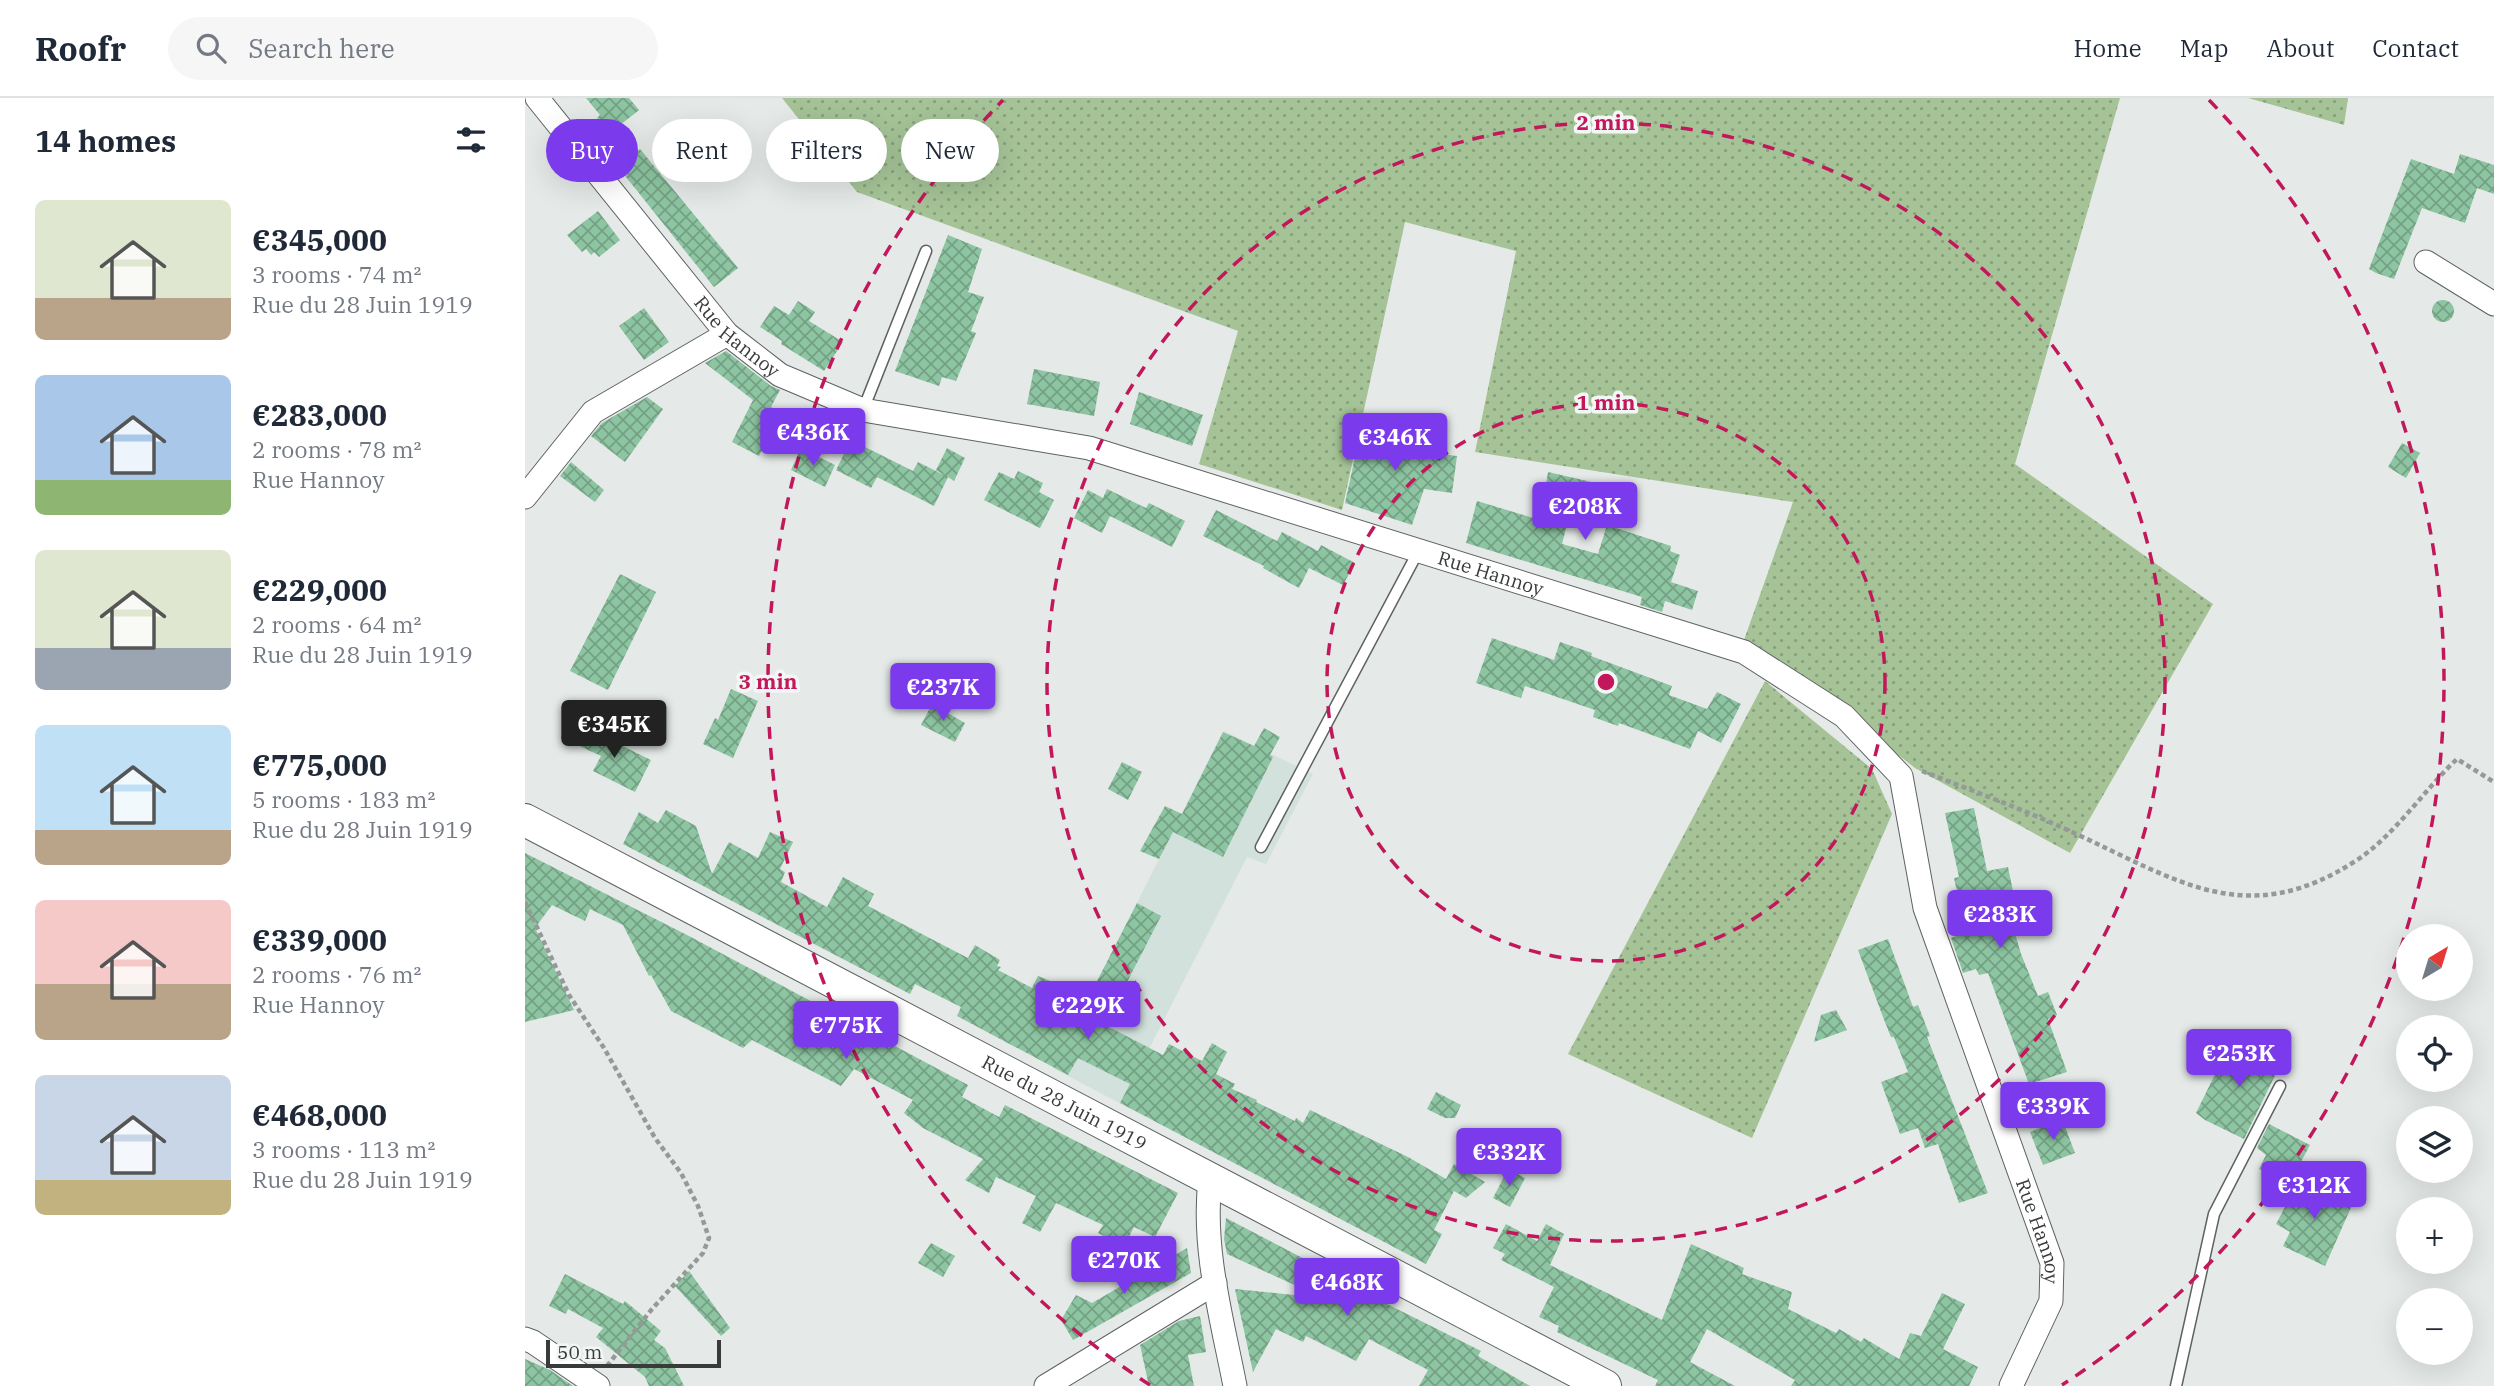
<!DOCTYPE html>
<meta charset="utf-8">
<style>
body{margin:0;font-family:"IBM Plex Serif",serif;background:#f6f6f7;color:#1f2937;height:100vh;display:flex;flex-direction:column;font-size:26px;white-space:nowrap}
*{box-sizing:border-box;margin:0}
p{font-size:23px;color:#747a83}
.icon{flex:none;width:38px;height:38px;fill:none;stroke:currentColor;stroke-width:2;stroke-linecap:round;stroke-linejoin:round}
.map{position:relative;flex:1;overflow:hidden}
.details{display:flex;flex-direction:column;background:#fff;width:525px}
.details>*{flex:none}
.hud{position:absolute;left:21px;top:21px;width:665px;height:63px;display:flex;gap:14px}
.needle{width:46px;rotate:38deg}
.fabs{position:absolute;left:1871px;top:826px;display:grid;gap:14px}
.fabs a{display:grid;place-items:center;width:77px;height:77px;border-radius:50%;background:#fff;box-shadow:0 7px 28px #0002;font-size:35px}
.scale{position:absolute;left:21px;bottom:18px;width:175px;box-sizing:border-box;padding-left:7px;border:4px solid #393b3b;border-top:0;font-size:19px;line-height:24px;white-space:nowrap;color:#393b3b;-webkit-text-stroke:5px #f2f7f5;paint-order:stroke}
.price{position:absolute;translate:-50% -60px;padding:0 16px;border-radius:7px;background:#7c3aed;color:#fff;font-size:23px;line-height:46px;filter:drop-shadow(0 2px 4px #0008)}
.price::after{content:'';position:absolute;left:50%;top:42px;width:21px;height:16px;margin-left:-10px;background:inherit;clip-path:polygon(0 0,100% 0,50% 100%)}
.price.on{background:#222;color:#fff}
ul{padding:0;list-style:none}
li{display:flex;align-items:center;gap:21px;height:175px;padding:0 35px}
li span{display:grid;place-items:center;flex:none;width:196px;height:140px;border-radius:10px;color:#555}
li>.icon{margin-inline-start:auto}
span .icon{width:84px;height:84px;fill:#fffc;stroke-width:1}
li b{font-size:30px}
h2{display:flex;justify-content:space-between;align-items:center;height:84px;padding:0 35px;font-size:30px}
.chip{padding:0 24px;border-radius:32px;background:#fff;box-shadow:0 7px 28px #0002;font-size:24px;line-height:63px}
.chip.on{background:#7c3aed;color:#fff}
header{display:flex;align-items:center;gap:42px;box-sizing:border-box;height:98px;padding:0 35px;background:#fff;border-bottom:2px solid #e0e1e3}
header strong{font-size:33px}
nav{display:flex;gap:38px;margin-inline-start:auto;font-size:24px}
.search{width:490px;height:63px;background:#f6f6f7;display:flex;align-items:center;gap:18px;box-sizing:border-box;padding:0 24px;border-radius:38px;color:#747a83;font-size:26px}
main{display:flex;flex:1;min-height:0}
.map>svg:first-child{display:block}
</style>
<header>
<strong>Roofr</strong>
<div class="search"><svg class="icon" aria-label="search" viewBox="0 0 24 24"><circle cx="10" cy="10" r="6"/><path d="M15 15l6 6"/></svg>Search here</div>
<nav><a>Home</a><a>Map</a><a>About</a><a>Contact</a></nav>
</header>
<main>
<section class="details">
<h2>14 homes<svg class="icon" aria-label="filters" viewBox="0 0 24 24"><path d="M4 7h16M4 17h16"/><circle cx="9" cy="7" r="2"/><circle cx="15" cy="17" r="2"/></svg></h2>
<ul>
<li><span style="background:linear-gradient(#dfe7d0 70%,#b9a48a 0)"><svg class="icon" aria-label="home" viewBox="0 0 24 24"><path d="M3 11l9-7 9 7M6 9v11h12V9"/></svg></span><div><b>€345,000</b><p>3 rooms · 74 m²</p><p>Rue du 28 Juin 1919</p></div></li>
<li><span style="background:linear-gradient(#a9c7e8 75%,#8fb573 0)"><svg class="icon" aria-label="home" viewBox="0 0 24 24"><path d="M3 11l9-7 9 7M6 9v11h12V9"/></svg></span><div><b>€283,000</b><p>2 rooms · 78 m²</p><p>Rue Hannoy</p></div></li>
<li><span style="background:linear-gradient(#dfe7d0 70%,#9aa5b1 0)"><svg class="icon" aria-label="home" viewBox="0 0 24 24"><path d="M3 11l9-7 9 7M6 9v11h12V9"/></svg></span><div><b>€229,000</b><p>2 rooms · 64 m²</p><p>Rue du 28 Juin 1919</p></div></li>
<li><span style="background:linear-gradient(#bfe0f5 75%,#b9a48a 0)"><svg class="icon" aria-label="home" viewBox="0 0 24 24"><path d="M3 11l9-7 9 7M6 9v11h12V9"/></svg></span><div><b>€775,000</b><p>5 rooms · 183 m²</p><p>Rue du 28 Juin 1919</p></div></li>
<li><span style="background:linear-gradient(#f6c9c9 60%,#b9a48a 0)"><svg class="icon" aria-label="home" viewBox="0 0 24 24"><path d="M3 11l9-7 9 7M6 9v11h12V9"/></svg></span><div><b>€339,000</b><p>2 rooms · 76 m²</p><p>Rue Hannoy</p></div></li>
<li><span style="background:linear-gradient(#c9d6e8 75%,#c2b280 0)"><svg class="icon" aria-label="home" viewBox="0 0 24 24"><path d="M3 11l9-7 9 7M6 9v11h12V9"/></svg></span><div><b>€468,000</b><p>3 rooms · 113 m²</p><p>Rue du 28 Juin 1919</p></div></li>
</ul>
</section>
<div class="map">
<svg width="1969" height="1288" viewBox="0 0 1969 1288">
<defs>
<pattern id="grass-dots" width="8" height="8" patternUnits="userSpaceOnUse" patternTransform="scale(1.75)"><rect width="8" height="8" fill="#a5c397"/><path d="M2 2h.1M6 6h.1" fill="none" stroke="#87a07c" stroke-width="1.8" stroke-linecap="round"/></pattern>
<pattern id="building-cross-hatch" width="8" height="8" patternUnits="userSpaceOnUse" patternTransform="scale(1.75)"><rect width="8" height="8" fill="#8dc4a1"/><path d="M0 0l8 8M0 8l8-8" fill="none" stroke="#74a084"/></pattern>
</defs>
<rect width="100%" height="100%" fill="#e5eae8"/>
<!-- built -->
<path fill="#d3e1dd" d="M 699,633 L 788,676 L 741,766 L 722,759 L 596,1006 L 528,970 Z"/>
<!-- grass -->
<g fill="url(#grass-dots)">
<path d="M 257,0 L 1595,0 L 1490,366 L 1688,506 L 1545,755 L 1390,670 L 1248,559 L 1219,542 L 1268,404 L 950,354 L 991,153 L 880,124 L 817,412 L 674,366 L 713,233 L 332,94 Z"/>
<path d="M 1723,0 L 1823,0 L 1819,27 Z"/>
<path d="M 1240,583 L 1347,671 L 1367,716 L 1227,1040 L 1043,956 Z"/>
</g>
<!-- building -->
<g fill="url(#building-cross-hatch)">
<path d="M 61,0 L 104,0 L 114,12 L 85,35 L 72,20 L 75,17 Z"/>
<path d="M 115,51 L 213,170 L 189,189 L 93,69 Z"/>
<path d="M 1935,56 L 1969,67 L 1969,96 L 1952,90 L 1940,125 L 1897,110 L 1869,181 L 1851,175 L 1844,171 L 1886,61 L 1929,76 Z"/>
<path d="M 73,113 L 95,142 L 74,159 L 69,154 L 66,157 L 61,151 L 57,154 L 42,137 Z"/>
<path d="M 423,137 L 457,151 L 443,194 L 459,199 L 446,233 L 451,235 L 431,283 L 417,279 L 414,288 L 370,273 Z"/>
<circle cx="1918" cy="213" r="11"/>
<path d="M 273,203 L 290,214 L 284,223 L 318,244 L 299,273 L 256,246 L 257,243 L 235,229 L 249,208 L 264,217 Z"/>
<path d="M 119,210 L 144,244 L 119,262 L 94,228 Z"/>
<path d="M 201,253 L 246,288 L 255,292 L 246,309 L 268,321 L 252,352 L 240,346 L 234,358 L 207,344 L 228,302 L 180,265 Z"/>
<path d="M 509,271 L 575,284 L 569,318 L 502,306 Z"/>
<path d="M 614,294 L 678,317 L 667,348 L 605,326 Z"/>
<path d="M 122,299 L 138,311 L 100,364 L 66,338 L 77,325 Z"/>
<path d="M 838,323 L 889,336 L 885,352 L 932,358 L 927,395 L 899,391 L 887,427 L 820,405 Z"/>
<path d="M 326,342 L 388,373 L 393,364 L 421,378 L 411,372 L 422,350 L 440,360 L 429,383 L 423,379 L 409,408 L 352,379 L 346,390 L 311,372 Z"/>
<path d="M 1877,345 L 1895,355 L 1881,380 L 1863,369 Z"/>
<path d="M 276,350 L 310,367 L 300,389 L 266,372 Z"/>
<path d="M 46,364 L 79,392 L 70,404 L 35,378 Z"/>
<path d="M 493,373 L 518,385 L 514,394 L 529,402 L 515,430 L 459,402 L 474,374 L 489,381 Z"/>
<path d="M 1023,374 L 1110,394 L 1098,429 L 1046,411 L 1037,446 L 1073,456 L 1082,427 L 1146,448 L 1145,453 L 1155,457 L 1146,484 L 1173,493 L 1167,512 L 1140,503 L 1137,514 L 1115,507 L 1117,499 L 941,445 L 952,403 L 1015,422 Z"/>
<path d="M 582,391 L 621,410 L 624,405 L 660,423 L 647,449 L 585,418 L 577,435 L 549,420 L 563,392 L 578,400 Z"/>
<path d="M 691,412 L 752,443 L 757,434 L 793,453 L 796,447 L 830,465 L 818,487 L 784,470 L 774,490 L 738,470 L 739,468 L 678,438 Z"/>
<path d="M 95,476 L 131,494 L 83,592 L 45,573 Z"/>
<path d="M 967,540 L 1029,562 L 1035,544 L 1067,555 L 1066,558 L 1147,588 L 1144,597 L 1182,611 L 1192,594 L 1216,606 L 1196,645 L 1173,633 L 1165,651 L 1094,625 L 1093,628 L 1068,619 L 1070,612 L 1000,588 L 996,600 L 951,585 Z"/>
<path d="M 206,591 L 233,603 L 208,660 L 178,646 L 190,620 L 193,622 Z"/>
<path d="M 407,606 L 440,625 L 430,644 L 396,627 Z"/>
<path d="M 739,630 L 755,639 L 745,657 L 748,659 L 698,759 L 648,734 L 634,761 L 615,753 L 640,708 L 657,716 L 698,634 L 729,648 Z"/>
<path d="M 73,636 L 126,662 L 110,694 L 68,673 L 76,658 L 35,639 Z"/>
<path d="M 597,664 L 617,674 L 603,702 L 583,691 Z"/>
<path d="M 1449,710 L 1462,773 L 1483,769 L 1492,813 L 1486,815 L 1485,818 L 1496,856 L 1513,898 L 1523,894 L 1532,917 L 1523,921 L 1542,974 L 1504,986 L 1463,875 L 1454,877 L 1451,871 L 1438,875 L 1426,840 L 1441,835 L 1429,780 L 1434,779 L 1420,715 Z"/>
<path d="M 141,712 L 171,728 L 187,776 L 204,744 L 233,760 L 245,734 L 268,744 L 255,771 L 260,774 L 256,784 L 302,809 L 318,779 L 349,796 L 343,808 L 443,860 L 450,847 L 475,862 L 472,868 L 476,869 L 473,872 L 507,890 L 513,878 L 564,899 L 612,805 L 636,818 L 580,927 L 638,957 L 644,946 L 677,963 L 687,945 L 702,954 L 691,976 L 710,986 L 707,991 L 732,1002 L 731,1004 L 770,1023 L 771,1020 L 778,1025 L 785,1012 L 883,1059 L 921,1081 L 929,1066 L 960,1084 L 941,1100 L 929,1093 L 909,1132 L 917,1136 L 901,1166 L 595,1005 L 605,986 L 553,960 L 543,977 L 432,918 L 436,909 L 390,886 L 385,896 L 98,746 L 114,714 L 133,725 Z"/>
<path d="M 0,755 L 162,837 L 443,987 L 437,999 L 474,1019 L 480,1007 L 653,1095 L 630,1139 L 609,1129 L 599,1148 L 573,1135 L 578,1127 L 531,1105 L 515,1134 L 497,1125 L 511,1098 L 471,1079 L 464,1095 L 440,1082 L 458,1061 L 398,1030 L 379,1015 L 388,1002 L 329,971 L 316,988 L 227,942 L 218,950 L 146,913 L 126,877 L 124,878 L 98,827 L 65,811 L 60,823 L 27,807 L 10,830 L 49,912 L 0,924 Z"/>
<path d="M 1363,841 L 1388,909 L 1393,907 L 1405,938 L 1402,939 L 1463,1095 L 1434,1105 L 1413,1046 L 1400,1050 L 1393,1030 L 1375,1036 L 1356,984 L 1383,974 L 1369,939 L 1366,939 L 1358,919 L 1333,852 Z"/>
<path d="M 1311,912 L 1322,932 L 1289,944 L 1296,917 Z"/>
<path d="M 1721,943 L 1758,961 L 1719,1041 L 1680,1022 L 1671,1015 L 1701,954 L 1713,960 Z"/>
<path d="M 911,994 L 936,1007 L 930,1020 L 920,1020 L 902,1011 Z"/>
<path d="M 1537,1021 L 1550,1055 L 1518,1067 L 1505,1034 Z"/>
<path d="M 1744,1026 L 1785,1047 L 1764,1086 L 1734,1071 L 1741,1057 L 1732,1050 Z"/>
<path d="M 983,1071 L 1000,1080 L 985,1109 L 968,1100 Z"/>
<path d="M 1775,1081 L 1828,1105 L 1800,1168 L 1758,1148 L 1765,1134 L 1751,1126 Z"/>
<path d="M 701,1120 L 862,1204 L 862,1206 L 956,1253 L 953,1258 L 1005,1288 L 894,1288 L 903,1272 L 844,1241 L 831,1263 L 781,1238 L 778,1244 L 751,1231 L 728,1274 L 710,1191 L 798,1200 L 702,1156 L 699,1141 Z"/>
<path d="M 981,1126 L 1012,1143 L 1021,1126 L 1039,1136 L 1025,1167 L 1137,1222 L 1166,1146 L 1219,1170 L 1217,1176 L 1267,1194 L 1263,1211 L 1311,1235 L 1314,1231 L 1336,1244 L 1339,1240 L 1374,1261 L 1385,1235 L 1396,1238 L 1417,1195 L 1440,1206 L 1418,1251 L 1453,1269 L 1444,1288 L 1266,1288 L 1270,1282 L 1182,1231 L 1165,1264 L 1210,1288 L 1130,1288 L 1133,1282 L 1032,1234 L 1034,1228 L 1014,1219 L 1029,1189 L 976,1162 L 980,1156 L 968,1150 Z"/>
<path d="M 406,1145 L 430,1158 L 418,1179 L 393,1165 Z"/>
<path d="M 662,1150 L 666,1175 L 548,1242 L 536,1222 L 551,1197 L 567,1205 Z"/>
<path d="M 164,1173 L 205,1230 L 196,1238 L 150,1188 Z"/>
<path d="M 40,1176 L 98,1206 L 100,1203 L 136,1233 L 129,1242 L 140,1250 L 159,1288 L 124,1288 L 120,1279 L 71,1239 L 78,1230 L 43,1211 L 41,1216 L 24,1208 Z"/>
<path d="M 675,1218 L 681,1254 L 663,1257 L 669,1288 L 624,1288 L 615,1247 L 654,1223 Z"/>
<path d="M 0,1261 L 25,1272 L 48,1288 L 0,1288 Z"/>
</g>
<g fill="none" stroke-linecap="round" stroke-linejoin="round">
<defs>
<g id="service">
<path d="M 338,312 L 401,153"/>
<path d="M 736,749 L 894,452"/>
<path d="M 1651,1288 L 1689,1116 L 1755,988"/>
</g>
<g id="minor">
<path id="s1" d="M 12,0 L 202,236 L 255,277 L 338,312 L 564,350 L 1219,554 L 1319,618 L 1376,678 L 1400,810 L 1527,1165 L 1526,1203 L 1486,1288"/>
<path d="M 1901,164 L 1969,206"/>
<path d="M 0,399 L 68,314 L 202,236"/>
<path d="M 685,1082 C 677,1151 697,1221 710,1288"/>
<path d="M 0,1241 L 8,1244 L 73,1288"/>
<path d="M 521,1288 L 690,1185"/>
</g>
<g id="secondary">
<path id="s2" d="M 0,722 L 1080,1288"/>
</g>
</defs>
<!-- service casing -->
<use href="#service" stroke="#5e6261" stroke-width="13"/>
<!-- minor casing -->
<use href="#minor" stroke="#5e6261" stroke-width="25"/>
<!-- secondary casing -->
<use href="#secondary" stroke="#5e6261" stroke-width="34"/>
<!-- path -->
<g stroke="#959998" stroke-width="4.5" stroke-dasharray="5 3.5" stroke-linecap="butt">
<path d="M 1397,673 C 1448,693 1500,712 1549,735 C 1652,782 1722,834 1832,762 C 1868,739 1900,691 1932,661 L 1969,684"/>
<path d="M 0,804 L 44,897 L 79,950 L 130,1040 L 156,1075 L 173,1108 L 184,1140 L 178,1155 L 127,1211 L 82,1268"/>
</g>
<!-- service -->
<use href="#service" stroke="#fff" stroke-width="10"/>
<!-- minor -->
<use href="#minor" stroke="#fff" stroke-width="23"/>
<!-- secondary -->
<use href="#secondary" stroke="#fff" stroke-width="32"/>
</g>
<!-- distance rings -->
<g fill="none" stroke="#c2185b" stroke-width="3.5" stroke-dasharray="12 9">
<circle cx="1081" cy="584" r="279"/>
<circle cx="1081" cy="584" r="559"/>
<path d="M625 1287A838 838 0 0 1 478 2M1684 2A838 838 0 0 1 1537 1287"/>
</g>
<g text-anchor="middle" stroke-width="7" stroke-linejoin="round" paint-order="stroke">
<!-- street labels -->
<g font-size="19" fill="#393b3b" stroke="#f2f7f5">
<text dy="7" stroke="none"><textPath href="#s1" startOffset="312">Rue Hannoy</textPath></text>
<text dy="7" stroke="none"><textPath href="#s1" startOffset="1110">Rue Hannoy</textPath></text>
<text dy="7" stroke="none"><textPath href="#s2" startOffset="609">Rue du 28 Juin 1919</textPath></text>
<text dy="7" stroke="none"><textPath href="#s1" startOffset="2054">Rue Hannoy</textPath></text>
</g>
</g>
<circle cx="1081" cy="584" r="10" fill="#c2185b" stroke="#f2f7f5" stroke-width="3.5"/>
<g font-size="21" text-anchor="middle" font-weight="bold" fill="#c2185b" stroke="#f2f7f5" stroke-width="7" stroke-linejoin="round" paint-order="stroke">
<text x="1081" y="32">2 min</text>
<text x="1081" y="312">1 min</text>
<text x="243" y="591">3 min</text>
</g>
</svg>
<div class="fabs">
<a><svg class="needle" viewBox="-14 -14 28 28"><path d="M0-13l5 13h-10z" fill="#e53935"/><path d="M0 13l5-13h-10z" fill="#747a83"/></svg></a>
<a><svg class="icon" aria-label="locate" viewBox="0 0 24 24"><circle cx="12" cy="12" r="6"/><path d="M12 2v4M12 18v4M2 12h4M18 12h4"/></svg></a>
<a><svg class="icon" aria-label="layers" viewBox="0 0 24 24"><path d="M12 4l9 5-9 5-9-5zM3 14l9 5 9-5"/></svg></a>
<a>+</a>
<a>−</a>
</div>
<div class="scale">50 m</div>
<b class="price" style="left:288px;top:370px">€436K</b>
<b class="price" style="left:870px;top:375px">€346K</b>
<b class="price" style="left:1060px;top:444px">€208K</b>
<b class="price" style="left:418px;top:625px">€237K</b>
<b class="price on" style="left:89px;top:662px">€345K</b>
<b class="price" style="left:1475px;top:852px">€283K</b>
<b class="price" style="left:563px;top:943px">€229K</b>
<b class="price" style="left:321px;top:963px">€775K</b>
<b class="price" style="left:1714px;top:991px">€253K</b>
<b class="price" style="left:1528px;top:1044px">€339K</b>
<b class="price" style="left:984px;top:1090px">€332K</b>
<b class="price" style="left:1789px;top:1123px">€312K</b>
<b class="price" style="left:599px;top:1198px">€270K</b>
<b class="price" style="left:822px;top:1220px">€468K</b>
<div class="hud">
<a class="chip on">Buy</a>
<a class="chip">Rent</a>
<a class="chip">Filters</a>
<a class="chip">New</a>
</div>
</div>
</main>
